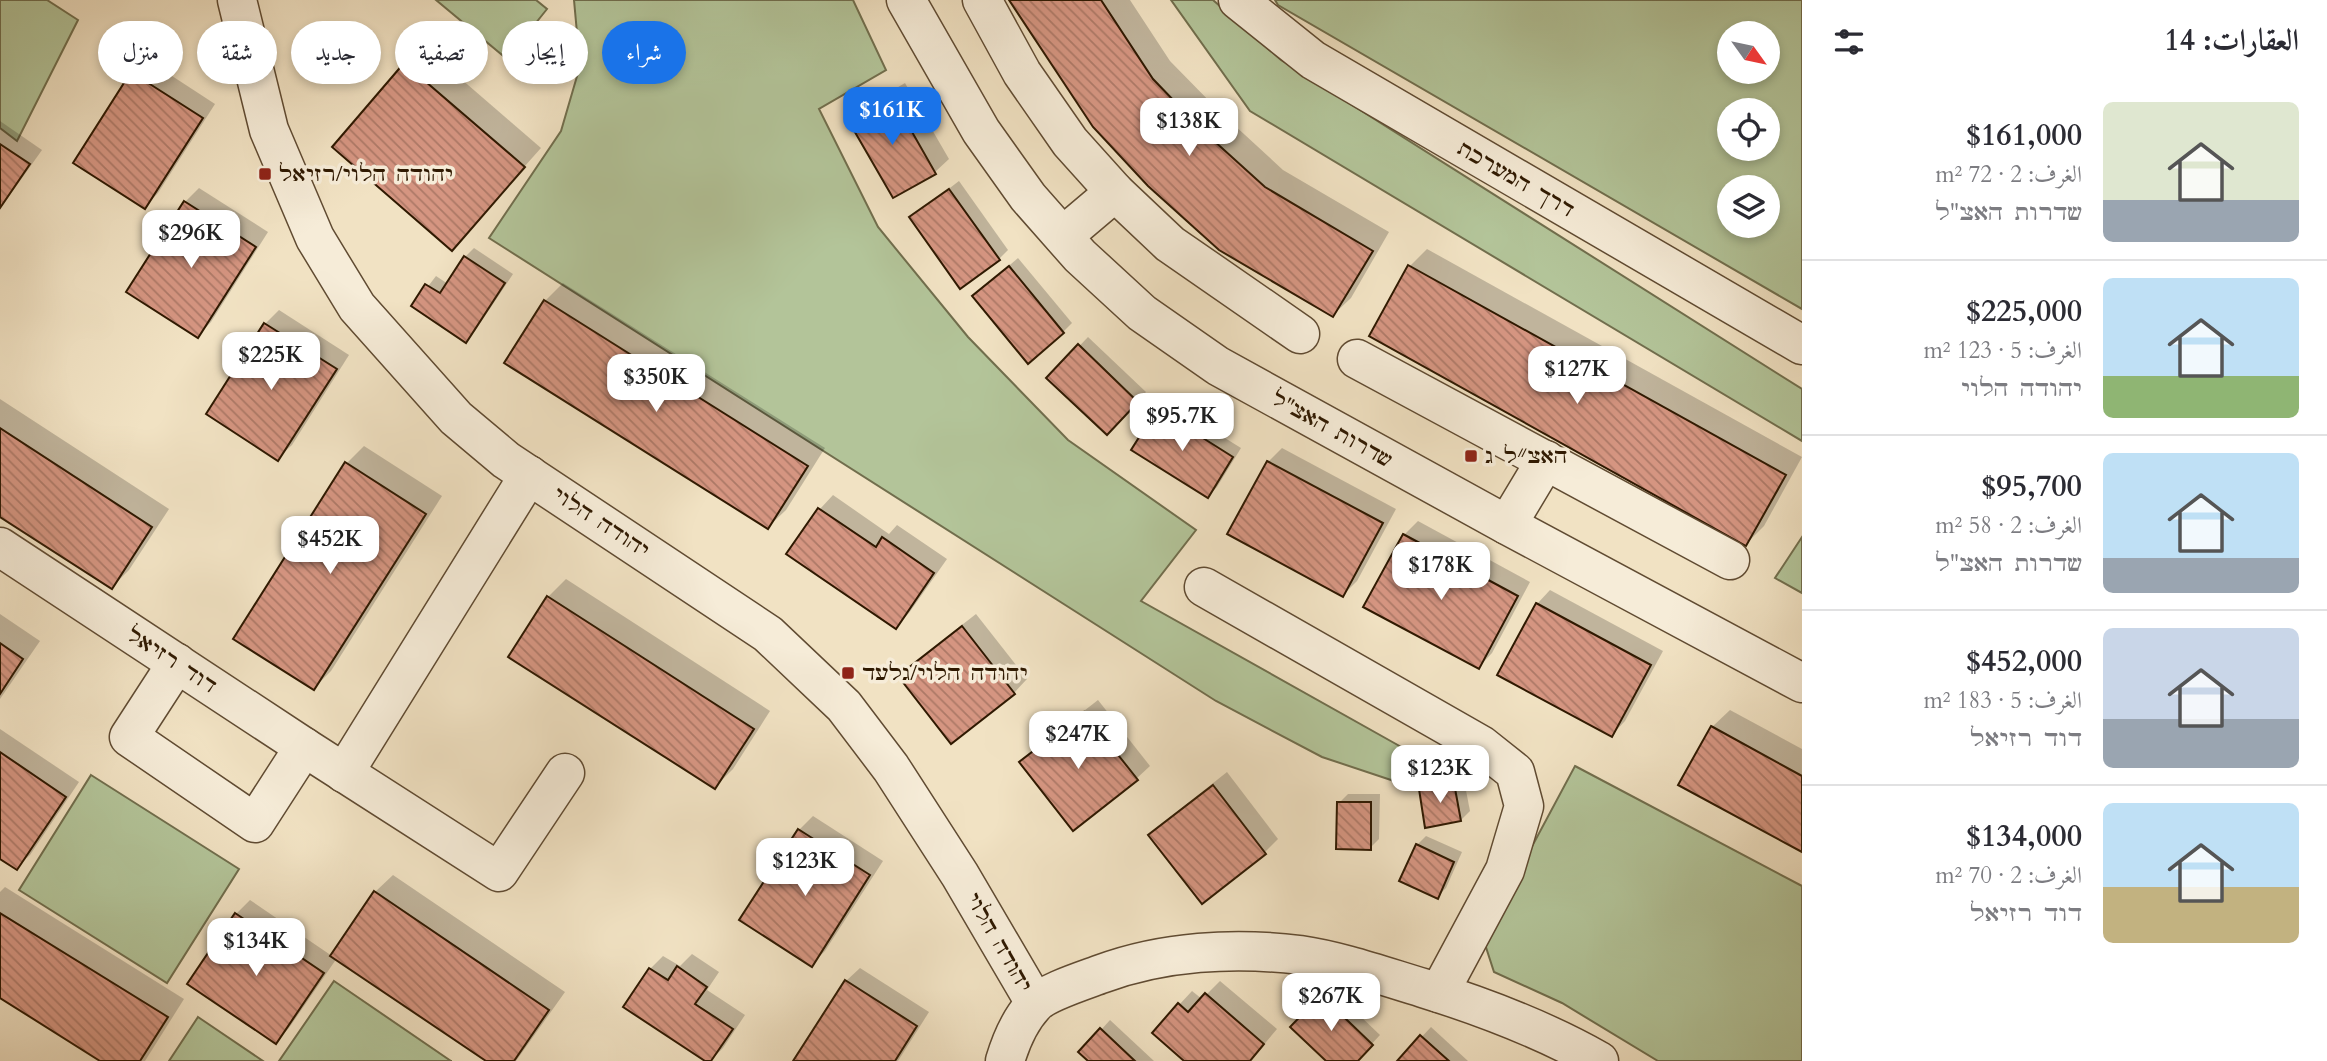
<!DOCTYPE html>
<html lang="ar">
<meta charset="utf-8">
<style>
body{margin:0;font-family:Cardo,Amiri,"Frank Ruhl Libre",serif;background:#f2f2f3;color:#2b2b33;direction:rtl;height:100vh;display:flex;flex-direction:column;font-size:26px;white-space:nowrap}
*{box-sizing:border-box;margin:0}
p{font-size:23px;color:#7c7c81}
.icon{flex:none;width:38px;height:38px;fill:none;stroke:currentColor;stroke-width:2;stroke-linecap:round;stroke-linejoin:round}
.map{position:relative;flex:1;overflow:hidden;direction:ltr}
.panel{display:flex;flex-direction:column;background:#fff;width:525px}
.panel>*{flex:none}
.top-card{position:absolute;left:21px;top:21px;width:665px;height:63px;direction:rtl;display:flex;gap:14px}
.needle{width:46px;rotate:123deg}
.tools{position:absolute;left:1717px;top:21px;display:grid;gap:14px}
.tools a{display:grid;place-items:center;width:63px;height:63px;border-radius:50%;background:#fff;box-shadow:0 4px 10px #0003;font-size:35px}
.price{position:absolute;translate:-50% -60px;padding:0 16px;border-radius:14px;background:#fff;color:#222;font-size:23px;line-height:46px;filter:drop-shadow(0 2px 4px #0008)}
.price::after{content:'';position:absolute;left:50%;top:42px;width:21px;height:16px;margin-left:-10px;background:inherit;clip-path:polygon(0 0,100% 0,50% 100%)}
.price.current{background:#1a73e8;color:#fff}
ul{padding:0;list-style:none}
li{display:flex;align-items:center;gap:21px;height:175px;padding:0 28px}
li+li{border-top:2px solid #e1e1e2}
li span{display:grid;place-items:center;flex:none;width:196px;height:140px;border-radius:10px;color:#555}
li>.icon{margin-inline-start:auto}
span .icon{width:84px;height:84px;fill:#fffc;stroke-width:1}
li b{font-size:30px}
h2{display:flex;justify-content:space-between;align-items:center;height:84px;padding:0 28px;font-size:30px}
.tag{padding:0 24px;border-radius:32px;background:#fff;box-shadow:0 4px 10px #0003;font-size:24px;line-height:63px}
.tag.current{background:#1a73e8;color:#fff}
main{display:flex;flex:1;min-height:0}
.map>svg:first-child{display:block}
</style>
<main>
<section class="panel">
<h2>العقارات: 14<svg class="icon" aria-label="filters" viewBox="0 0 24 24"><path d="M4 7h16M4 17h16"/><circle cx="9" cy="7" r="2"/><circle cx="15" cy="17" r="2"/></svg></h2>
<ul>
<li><span style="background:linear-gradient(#dfe7d0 70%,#9aa5b1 0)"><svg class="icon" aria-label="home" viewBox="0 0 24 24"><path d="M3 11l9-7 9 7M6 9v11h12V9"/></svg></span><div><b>$161,000</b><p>الغرف: 2 · 72 m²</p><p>שדרות האצ&quot;ל</p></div></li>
<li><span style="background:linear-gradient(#bfe0f5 70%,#8fb573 0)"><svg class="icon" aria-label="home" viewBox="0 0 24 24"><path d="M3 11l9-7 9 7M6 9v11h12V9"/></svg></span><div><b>$225,000</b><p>الغرف: 5 · 123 m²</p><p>יהודה הלוי</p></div></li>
<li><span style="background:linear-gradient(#bfe0f5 75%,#9aa5b1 0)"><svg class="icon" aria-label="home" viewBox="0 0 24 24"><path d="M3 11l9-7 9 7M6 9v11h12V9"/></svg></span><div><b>$95,700</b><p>الغرف: 2 · 58 m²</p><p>שדרות האצ&quot;ל</p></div></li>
<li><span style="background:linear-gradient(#c9d6e8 65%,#9aa5b1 0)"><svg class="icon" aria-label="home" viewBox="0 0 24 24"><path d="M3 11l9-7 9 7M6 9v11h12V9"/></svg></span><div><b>$452,000</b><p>الغرف: 5 · 183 m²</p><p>דוד רזיאל</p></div></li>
<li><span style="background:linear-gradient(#bfe0f5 60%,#c2b280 0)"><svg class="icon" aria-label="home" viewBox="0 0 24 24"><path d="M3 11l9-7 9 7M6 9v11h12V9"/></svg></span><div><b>$134,000</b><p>الغرف: 2 · 70 m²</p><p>דוד רזיאל</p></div></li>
</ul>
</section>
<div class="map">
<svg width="1802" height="1061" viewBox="0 0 1802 1061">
<defs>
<pattern id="building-back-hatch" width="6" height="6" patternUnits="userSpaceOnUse" patternTransform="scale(1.75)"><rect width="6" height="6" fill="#d59581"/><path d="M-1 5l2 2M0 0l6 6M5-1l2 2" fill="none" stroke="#ad7967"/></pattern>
</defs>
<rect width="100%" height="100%" fill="#f1e2c3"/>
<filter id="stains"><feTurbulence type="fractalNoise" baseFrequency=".00286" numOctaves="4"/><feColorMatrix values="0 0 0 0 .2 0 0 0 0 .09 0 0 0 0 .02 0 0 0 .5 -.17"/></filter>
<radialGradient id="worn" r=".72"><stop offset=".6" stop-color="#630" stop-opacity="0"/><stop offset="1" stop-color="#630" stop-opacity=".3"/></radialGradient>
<!-- green -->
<g fill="#b3c499" stroke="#716e4d" stroke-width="2" fill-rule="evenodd">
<path d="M 0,0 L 47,0 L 78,20 L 17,141 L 0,128 Z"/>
<path d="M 436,0 L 536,0 L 547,9 L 507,59 Z"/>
<path d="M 574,0 L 853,0 L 886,70 L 819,109 L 878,227 L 968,337 L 1068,440 L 1196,530 L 1141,601 L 1412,753 L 1394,781 L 1322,757 L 1216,701 L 489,238 L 561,131 L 580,66 Z"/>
<path d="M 1171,0 L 1213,0 L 1281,60 L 1802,389 L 1802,441 L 1250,111 Z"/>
<path d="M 1275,0 L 1802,0 L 1802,309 L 1278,5 ZM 1729,33 L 1768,33 L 1768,72 L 1729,72 ZM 1729,110 L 1768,110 L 1768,149 L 1729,149 ZM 1729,187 L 1768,187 L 1768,226 L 1729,226 Z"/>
<path d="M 1802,537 L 1802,593 L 1775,578 Z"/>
<path d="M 1575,766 L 1802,886 L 1802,1061 L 1658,1061 L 1562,1003 L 1494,972 L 1483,938 Z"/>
<path d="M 91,775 L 239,869 L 167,983 L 19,890 Z"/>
<path d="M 334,981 L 451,1061 L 452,1061 L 279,1061 Z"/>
<path d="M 198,1017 L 263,1061 L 169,1061 Z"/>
</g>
<!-- shadow -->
<g fill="#0003" fill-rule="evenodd">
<path d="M 1011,0 L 1130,0 L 1170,61 L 1220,112 L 1283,170 L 1389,232 L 1351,298 L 1333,315 Z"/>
<path d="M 423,46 L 541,148 L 452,248 L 334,147 Z"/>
<path d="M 146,59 L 215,104 L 158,193 L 145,207 L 75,163 L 132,73 Z"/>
<path d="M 905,83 L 949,159 L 935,172 L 894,196 L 850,120 L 864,107 ZM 898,90 L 900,93 L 864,113 L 864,109 Z"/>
<path d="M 0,121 L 42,150 L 0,209 Z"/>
<path d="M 959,181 L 1008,250 L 999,259 L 912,217 Z"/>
<path d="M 199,188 L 268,232 L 211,322 L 198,336 L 128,291 L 185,202 Z"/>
<path d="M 474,248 L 513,274 L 475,331 L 466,340 L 413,306 L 436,276 L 448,284 L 465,257 Z"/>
<path d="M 1427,249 L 1802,457 L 1764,526 L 1746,544 L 1410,266 Z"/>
<path d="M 1018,258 L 1072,323 L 1063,332 L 983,288 Z"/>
<path d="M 563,283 L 825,448 L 786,510 L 768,527 L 545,301 Z"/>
<path d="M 279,310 L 349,355 L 292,445 L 278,458 L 265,324 Z"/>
<path d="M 1088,337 L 1146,392 L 1107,432 L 1049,378 Z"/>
<path d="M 0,399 L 169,509 L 129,570 L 112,587 L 0,515 Z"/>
<path d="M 1167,402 L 1241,448 L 1217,487 L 1208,496 L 1158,411 Z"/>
<path d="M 364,446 L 442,496 L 331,671 L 314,688 L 346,464 Z"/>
<path d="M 1282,448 L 1396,509 L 1357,581 L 1343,595 L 1268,462 Z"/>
<path d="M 833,495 L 889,534 L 897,525 L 947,559 L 909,613 L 896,627 L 789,554 L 820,509 Z"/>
<path d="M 1418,521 L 1530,582 L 1492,653 L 1479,667 L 1404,535 Z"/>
<path d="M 566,579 L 770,711 L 733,769 L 715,787 L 548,597 Z"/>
<path d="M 1550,590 L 1663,651 L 1625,721 L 1612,735 L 1537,604 Z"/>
<path d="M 0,614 L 40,641 L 0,699 Z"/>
<path d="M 976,614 L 1027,679 L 1014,693 L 900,676 L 913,663 Z"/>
<path d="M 1098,700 L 1150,766 L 1136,779 L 1022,763 L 1035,749 Z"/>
<path d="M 1730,710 L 1802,749 L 1802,850 L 1712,727 Z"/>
<path d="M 0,729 L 79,782 L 30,855 L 16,868 L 0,857 Z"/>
<path d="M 1227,772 L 1278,839 L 1265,852 L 1202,901 L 1151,835 L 1164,822 Z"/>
<path d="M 1463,775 L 1470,811 L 1461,820 L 1421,790 L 1430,781 Z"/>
<path d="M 1348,794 L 1380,794 L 1379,839 L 1370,848 L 1339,803 Z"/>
<path d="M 813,816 L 883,861 L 825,951 L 812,964 L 799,830 Z"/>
<path d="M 1426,836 L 1462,852 L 1446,888 L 1437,897 L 1417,845 Z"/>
<path d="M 393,875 L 565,992 L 516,1061 L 489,1061 L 337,958 L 289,1028 L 276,1042 L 236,914 L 250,900 L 332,956 L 375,892 Z"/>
<path d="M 5,887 L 184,999 L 145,1061 L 104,1061 L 0,996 L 0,892 Z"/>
<path d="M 692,954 L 719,972 L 707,990 L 745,1015 L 723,1048 L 710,1061 L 650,969 L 663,956 L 680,966 Z"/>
<path d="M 860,968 L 929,1012 L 898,1061 L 795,1061 L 846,981 Z"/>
<path d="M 1220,981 L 1277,1029 L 1250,1061 L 1187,1061 L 1179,1005 L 1192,991 L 1202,999 Z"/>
<path d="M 1331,988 L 1380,1035 L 1356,1061 L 1328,1061 L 1293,1027 Z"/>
<path d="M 1110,1020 L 1154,1061 L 1091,1061 L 1081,1052 Z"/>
<path d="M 1431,1027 L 1468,1061 L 1399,1061 Z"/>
</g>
<!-- building -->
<g fill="url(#building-back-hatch)" stroke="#2f1901" stroke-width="2">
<path d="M 1009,0 L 1101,0 L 1153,79 L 1202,130 L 1265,187 L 1373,251 L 1333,317 L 1219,250 L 1148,186 L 1093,127 Z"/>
<path d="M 404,63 L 525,167 L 452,251 L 332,147 Z"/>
<path d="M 131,72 L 203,118 L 145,209 L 73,163 Z"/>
<path d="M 891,95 L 936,174 L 893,198 L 848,120 Z"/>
<path d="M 0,144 L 30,164 L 0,208 Z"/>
<path d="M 949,189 L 1000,260 L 960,289 L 909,217 Z"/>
<path d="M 184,201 L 256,247 L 198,338 L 126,292 Z"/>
<path d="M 464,256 L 505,283 L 466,343 L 411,306 L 425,284 L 440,293 Z"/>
<path d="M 1408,265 L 1786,475 L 1746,546 L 1369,336 Z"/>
<path d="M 1009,266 L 1064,333 L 1028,364 L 972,296 Z"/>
<path d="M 544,300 L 808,466 L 768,529 L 504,363 Z"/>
<path d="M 264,323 L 337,369 L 278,461 L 206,414 Z"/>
<path d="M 1078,344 L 1138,402 L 1107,435 L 1046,378 Z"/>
<path d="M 1157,409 L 1233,457 L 1208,498 L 1131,450 Z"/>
<path d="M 0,428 L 152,527 L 112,589 L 0,517 Z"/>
<path d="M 1267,461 L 1383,523 L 1343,597 L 1227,534 Z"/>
<path d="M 345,462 L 426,514 L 314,690 L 233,639 Z"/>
<path d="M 818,508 L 876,547 L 882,537 L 934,573 L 896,629 L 786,554 Z"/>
<path d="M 1403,534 L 1518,596 L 1479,669 L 1363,607 Z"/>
<path d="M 547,596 L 754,729 L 715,789 L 508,657 Z"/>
<path d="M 1536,603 L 1651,665 L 1612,737 L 1497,675 Z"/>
<path d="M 962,626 L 1015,694 L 951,744 L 898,676 Z"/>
<path d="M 0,643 L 23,659 L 0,694 Z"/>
<path d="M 1084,712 L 1138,780 L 1073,831 L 1019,762 Z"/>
<path d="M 1711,726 L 1802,776 L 1802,852 L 1678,785 Z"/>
<path d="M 0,752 L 66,797 L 17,870 L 0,859 Z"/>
<path d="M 1454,783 L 1461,821 L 1425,828 L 1419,789 Z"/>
<path d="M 1213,785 L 1266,854 L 1202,904 L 1148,835 Z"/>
<path d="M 1337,802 L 1371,802 L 1371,850 L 1336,849 Z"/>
<path d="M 798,829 L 870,875 L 812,967 L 739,920 Z"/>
<path d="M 1416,844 L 1454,862 L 1438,899 L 1399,881 Z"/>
<path d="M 374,891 L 549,1010 L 514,1061 L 486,1061 L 330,956 Z"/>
<path d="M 0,913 L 168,1017 L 140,1061 L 100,1061 L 0,998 Z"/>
<path d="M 235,913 L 324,973 L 276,1044 L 187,984 Z"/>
<path d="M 677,966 L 707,987 L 695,1004 L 733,1029 L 711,1061 L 705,1061 L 623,1007 L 649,968 L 668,980 Z"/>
<path d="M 845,980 L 917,1026 L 895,1061 L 793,1061 Z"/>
<path d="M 1205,993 L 1264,1044 L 1250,1061 L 1184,1061 L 1152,1033 L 1178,1003 L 1188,1012 Z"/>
<path d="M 1321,995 L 1373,1045 L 1358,1061 L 1326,1061 L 1290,1027 Z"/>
<path d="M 1100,1028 L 1135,1061 L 1088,1061 L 1078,1052 Z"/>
<path d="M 1420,1035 L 1449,1061 L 1397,1061 Z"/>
</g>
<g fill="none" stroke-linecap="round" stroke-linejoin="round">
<defs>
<g id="minor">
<path d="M 237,0 L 269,130 L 315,238 L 357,307 L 456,418 L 506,460 L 768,634 L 844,706 L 891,768 L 960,875 L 1035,1003"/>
<path d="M 906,0 L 981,131 L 1028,197 L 1080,256 L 1142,313 L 1218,366 L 1507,525 L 1802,683"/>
<path d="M 982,0 L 1022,73 L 1070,142 L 1115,192 L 1170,244 L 1300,334"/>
<path d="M 1238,0 L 1313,60 L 1802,345"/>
<path d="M 1063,236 L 1115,192"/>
<path d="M 1357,359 L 1730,560"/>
<path d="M 1507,525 L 1546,460"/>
<path d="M 0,547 L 304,747 L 499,872 L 565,773"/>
<path d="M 1204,587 L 1481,745 L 1515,772 L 1524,806 L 1505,870 L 1439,993"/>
<path d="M 177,663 L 129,737 L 255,823 L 304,747"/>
<path d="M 344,773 L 529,475"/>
<path d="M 1005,1061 C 1011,1041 1019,1021 1034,1005 C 1044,993 1085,980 1101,974 C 1163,951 1234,947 1300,955 C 1341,961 1383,976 1423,988 C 1484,1007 1543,1029 1599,1061"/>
</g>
</defs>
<!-- minor casing -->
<use href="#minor" stroke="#604b32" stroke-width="41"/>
<!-- minor -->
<use href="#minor" stroke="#f6ecd8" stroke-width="38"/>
</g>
<!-- markers -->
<g fill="#8f2418" stroke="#f6ecd8" stroke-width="2.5">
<rect x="258" y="167" width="14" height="14" rx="3.5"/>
<rect x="1464" y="449" width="14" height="14" rx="3.5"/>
<rect x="841" y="666" width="14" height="14" rx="3.5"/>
</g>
<g text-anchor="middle" stroke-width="7" stroke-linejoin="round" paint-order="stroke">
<!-- poi labels -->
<g font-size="21" fill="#2f1901" stroke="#f6ecd8" text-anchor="start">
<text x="279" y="181">יהודה הלוי/רזיאל</text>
<text x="1485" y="463">האצ״ל ג</text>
<text x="862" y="680">יהודה הלוי/גלעד</text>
</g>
<!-- street labels -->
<g font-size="21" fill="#2f1901" stroke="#f6ecd8">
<text transform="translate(1516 179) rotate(30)" y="7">דרך המערכת</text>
<text transform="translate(1332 429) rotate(29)" y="7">שדרות האצ"ל</text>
<text transform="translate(601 522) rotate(33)" y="7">יהודה הלוי</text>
<text transform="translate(172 660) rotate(33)" y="7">דוד רזיאל</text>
<text transform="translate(999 942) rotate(60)" y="7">יהודה הלוי</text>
</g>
</g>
<rect width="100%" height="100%" filter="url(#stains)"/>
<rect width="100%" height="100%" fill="url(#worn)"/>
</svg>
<div class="tools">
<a><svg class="needle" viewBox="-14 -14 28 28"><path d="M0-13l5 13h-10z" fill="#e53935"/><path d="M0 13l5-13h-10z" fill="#7c7c81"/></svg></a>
<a><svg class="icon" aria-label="locate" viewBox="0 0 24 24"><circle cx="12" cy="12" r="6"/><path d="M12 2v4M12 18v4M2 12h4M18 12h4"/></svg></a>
<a><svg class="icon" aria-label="layers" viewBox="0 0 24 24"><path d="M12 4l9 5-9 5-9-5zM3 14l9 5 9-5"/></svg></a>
</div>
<b class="price current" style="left:892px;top:147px">$161K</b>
<b class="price" style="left:1189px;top:158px">$138K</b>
<b class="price" style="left:191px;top:270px">$296K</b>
<b class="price" style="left:271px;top:392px">$225K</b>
<b class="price" style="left:1577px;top:406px">$127K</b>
<b class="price" style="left:656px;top:414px">$350K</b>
<b class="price" style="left:1182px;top:453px">$95.7K</b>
<b class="price" style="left:330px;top:576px">$452K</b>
<b class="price" style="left:1441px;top:602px">$178K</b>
<b class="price" style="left:1078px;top:771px">$247K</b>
<b class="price" style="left:1440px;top:805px">$123K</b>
<b class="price" style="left:805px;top:898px">$123K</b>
<b class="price" style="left:256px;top:978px">$134K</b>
<b class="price" style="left:1331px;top:1033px">$267K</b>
<div class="top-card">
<a class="tag current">شراء</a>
<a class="tag">إيجار</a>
<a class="tag">تصفية</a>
<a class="tag">جديد</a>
<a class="tag">شقة</a>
<a class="tag">منزل</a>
</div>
</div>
</main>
